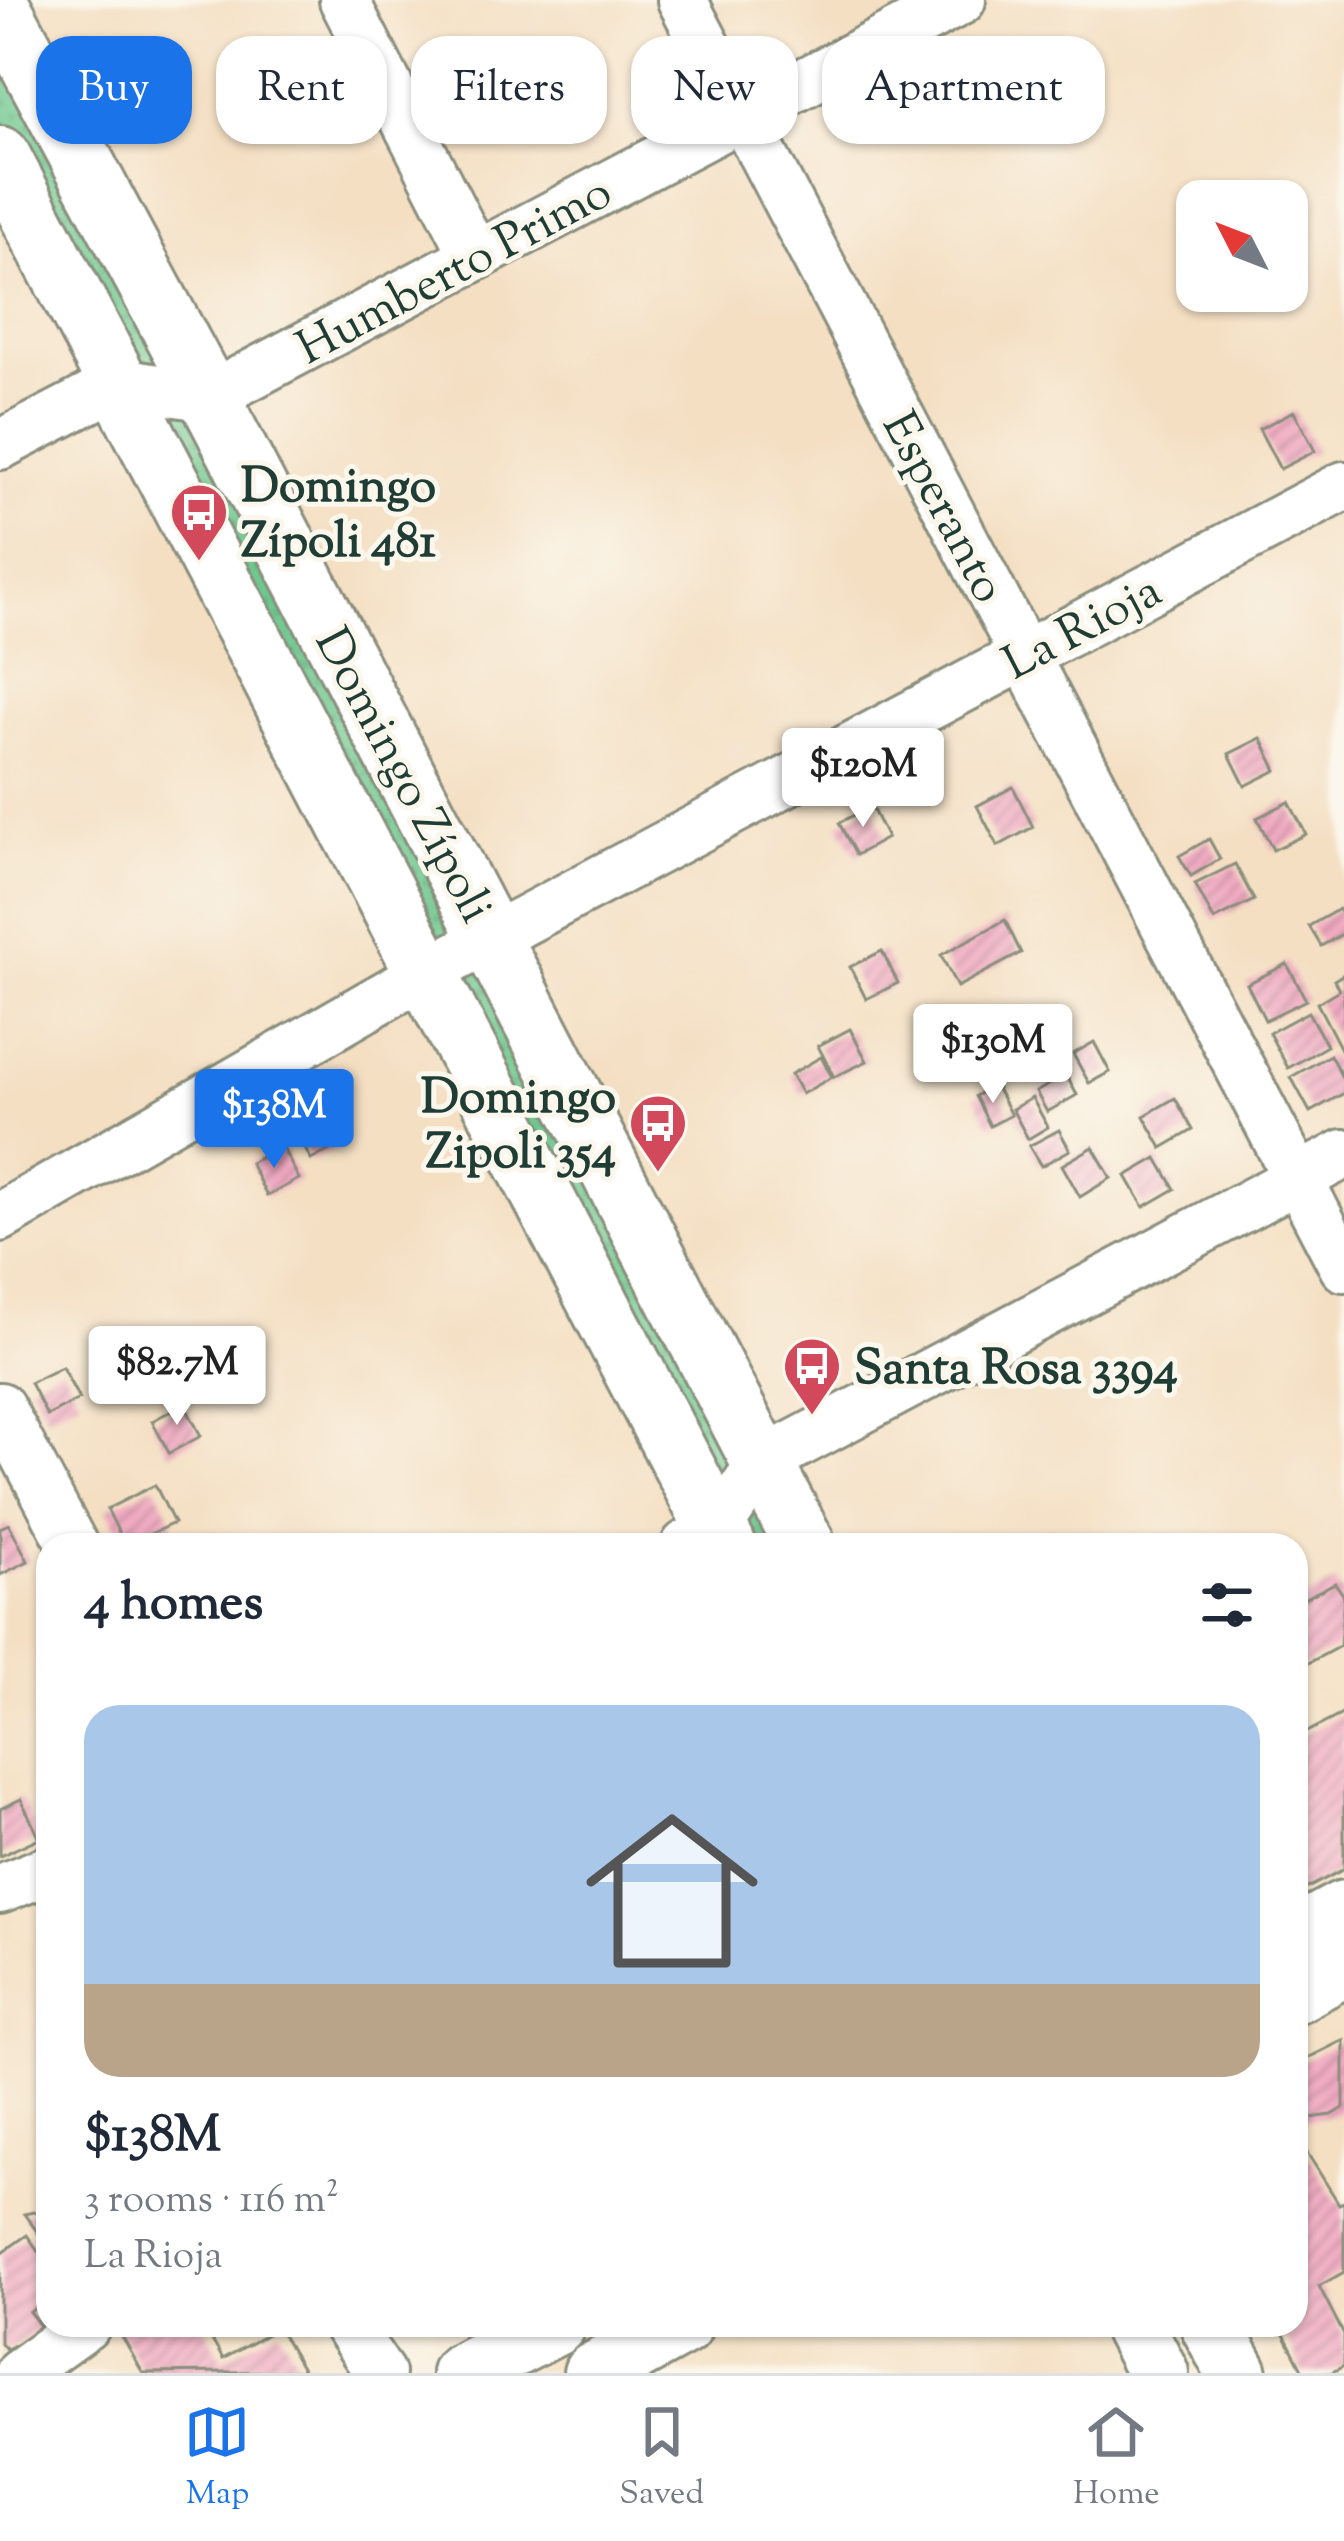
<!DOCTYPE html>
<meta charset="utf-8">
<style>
body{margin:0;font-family:"Sorts Mill Goudy",serif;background:#f2f2f3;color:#1f2937;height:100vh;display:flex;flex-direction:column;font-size:45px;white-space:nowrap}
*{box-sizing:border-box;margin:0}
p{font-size:39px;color:#747a83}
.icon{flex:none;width:66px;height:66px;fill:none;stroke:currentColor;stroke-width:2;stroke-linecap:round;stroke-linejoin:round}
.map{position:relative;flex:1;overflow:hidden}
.details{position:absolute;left:36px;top:1533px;width:1272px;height:804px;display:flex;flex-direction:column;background:#fff;border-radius:36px;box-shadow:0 3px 9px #0004}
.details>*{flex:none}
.top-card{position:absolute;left:36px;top:36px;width:1272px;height:108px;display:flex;gap:24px}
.needle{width:78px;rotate:312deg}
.controls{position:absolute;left:1176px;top:180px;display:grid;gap:24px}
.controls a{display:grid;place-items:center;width:132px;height:132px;border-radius:24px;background:#fff;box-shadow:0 3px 9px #0004;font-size:60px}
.price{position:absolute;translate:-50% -102px;padding:0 27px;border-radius:12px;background:#fff;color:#222;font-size:39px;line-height:78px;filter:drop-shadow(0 3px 6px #0008)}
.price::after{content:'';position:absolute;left:50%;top:72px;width:36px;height:27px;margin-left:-18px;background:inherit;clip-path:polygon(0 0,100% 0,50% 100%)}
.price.active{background:#1a73e8;color:#fff}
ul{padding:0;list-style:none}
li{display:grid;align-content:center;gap:24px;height:636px;padding:0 48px}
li+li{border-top:3px solid #e0e1e3}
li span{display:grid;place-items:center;height:372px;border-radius:36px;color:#555}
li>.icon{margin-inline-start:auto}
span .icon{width:216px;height:216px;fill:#fffc;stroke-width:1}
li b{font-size:51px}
h2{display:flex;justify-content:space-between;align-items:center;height:144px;padding:0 48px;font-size:51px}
.chip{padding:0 42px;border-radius:36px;background:#fff;box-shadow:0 3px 9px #0004;font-size:42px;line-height:108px}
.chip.active{background:#1a73e8;color:#fff}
.menu{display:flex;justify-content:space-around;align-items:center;height:168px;border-top:3px solid #e0e1e3;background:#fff;font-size:33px;color:#747a83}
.menu a{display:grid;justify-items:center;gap:6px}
.menu .active{color:#1a73e8}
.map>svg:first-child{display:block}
</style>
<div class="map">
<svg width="1344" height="2373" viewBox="0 0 1344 2373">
<defs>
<pattern id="park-dots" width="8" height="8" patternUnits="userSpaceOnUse" patternTransform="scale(3)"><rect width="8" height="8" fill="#6ec88f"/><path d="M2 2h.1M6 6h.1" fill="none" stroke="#5aa476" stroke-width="1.8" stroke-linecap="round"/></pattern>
<pattern id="building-hatch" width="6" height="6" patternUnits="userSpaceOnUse" patternTransform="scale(3)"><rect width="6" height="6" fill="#f1aac2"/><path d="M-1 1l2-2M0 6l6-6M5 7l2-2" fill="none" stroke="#c38c9e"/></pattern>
</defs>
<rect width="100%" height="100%" fill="#fbf7ec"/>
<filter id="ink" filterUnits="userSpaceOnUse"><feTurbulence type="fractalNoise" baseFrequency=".00833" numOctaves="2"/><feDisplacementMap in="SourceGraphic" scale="24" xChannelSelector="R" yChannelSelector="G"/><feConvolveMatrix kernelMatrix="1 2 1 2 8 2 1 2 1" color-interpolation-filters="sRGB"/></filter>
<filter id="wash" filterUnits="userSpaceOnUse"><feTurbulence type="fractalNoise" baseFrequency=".004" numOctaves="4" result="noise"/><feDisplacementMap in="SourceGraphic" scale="48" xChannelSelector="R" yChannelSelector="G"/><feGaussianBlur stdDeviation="2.7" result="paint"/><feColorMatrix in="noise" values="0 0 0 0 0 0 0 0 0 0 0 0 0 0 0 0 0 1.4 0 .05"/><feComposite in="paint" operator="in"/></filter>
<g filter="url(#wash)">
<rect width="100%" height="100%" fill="#f4dfc3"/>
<!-- park -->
<path fill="url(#park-dots)" stroke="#468262" stroke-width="3" d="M 0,7 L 805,1545 L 725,1545 L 0,157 Z"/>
<g id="blocks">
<!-- building -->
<g fill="url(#building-hatch)">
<path d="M 1294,411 L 1315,451 L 1280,469 L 1259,429 Z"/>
<path d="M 1261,738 L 1277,770 L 1245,786 L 1229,754 Z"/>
<path d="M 1013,787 L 1033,827 L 998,846 L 977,806 Z"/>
<path d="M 1289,802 L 1306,834 L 1273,850 L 1257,818 Z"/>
<path d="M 871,806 L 887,838 L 856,855 L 839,823 Z"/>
<path d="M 1209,839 L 1220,859 L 1191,876 L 1179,856 Z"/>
<path d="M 1235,864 L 1254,900 L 1214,920 L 1195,884 Z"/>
<path d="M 1339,909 L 1344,918 L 1344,933 L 1321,946 L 1309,926 Z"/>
<path d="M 1005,920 L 1021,953 L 957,987 L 941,955 Z"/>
<path d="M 882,951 L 898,983 L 866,999 L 850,967 Z"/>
<path d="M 1287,964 L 1306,1000 L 1265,1020 L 1247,984 Z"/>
<path d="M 1344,974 L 1344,1055 L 1317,1003 L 1339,990 L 1334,980 Z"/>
<path d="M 1308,1012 L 1327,1046 L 1288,1068 L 1269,1033 Z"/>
<path d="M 850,1029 L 867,1061 L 834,1077 L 818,1046 Z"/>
<path d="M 1094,1042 L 1110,1072 L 1089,1083 L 1073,1054 Z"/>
<path d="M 1330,1055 L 1344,1081 L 1344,1093 L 1310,1112 L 1291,1077 Z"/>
<path d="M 821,1057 L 832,1077 L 802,1094 L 791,1074 Z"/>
<path d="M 1066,1075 L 1077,1095 L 1047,1112 L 1036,1092 Z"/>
<path d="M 995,1085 L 1011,1115 L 990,1126 L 975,1096 Z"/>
<path d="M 1032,1098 L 1048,1127 L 1028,1139 L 1012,1109 Z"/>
<path d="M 1175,1098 L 1193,1130 L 1162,1148 L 1144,1116 Z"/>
<path d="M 326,1111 L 343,1143 L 311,1160 L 294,1127 Z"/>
<path d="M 1059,1130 L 1070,1150 L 1041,1166 L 1029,1146 Z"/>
<path d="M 282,1147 L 299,1179 L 267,1196 L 250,1163 Z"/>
<path d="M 1093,1147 L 1111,1178 L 1080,1197 L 1062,1165 Z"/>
<path d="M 1157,1158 L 1175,1189 L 1144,1207 L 1126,1176 Z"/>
<path d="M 62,1367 L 79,1399 L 47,1416 L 30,1383 Z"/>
<path d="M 184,1404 L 201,1436 L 169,1453 L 152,1421 Z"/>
<path d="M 155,1485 L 174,1523 L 125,1545 L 107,1509 Z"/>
<path d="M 9,1524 L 28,1561 L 0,1575 L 0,1528 Z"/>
<path d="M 1335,1583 L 1344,1596 L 1340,1646 L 1299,1668 L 1296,1603 Z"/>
<path d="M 1344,1713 L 1344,1869 L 1296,1894 L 1296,1738 Z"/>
<path d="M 21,1799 L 39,1838 L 0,1856 L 0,1809 Z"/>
<path d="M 1344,2040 L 1344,2108 L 1332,2115 L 1296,2120 L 1296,2064 Z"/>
<path d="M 1296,2135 L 1339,2204 L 1344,2202 L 1344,2272 L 1319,2286 L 1344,2335 L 1344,2366 L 1330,2373 L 1304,2373 L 1279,2325 L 1296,2325 Z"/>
<path d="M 48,2209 L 48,2246 L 24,2214 Z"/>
<path d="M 27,2235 L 48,2265 L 48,2299 L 30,2312 L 43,2330 L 6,2349 L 0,2343 L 0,2254 Z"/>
<path d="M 115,2325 L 203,2325 L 223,2359 L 278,2328 L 303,2371 L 143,2373 Z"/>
</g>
</g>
</g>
<g filter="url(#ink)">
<use href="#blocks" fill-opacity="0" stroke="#8a8e7c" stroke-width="3"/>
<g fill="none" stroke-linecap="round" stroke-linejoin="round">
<defs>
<g id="minor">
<path d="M 344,0 L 475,256"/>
<path d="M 682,0 L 1344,1267"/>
<path d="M 0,445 L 119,383 L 209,397 L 961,0"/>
<path d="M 0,1217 L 427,972 L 1344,486"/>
<path d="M 0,1407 L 73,1545"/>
<path d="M 686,1545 L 716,1529 L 762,1462 L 1344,1154"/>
<path d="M 0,1889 L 48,1870"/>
<path d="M 347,2325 L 380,2373"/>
<path d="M 19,2373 L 86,2325"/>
</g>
<g id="major">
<path d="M 0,7 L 209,397 L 805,1545"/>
<path d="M 0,157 L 725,1545"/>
<path d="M 1296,1937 L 1344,1911"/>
<path d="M 1296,1992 L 1344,1966"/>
<path d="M 1133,2325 L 1158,2373"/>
<path d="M 1211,2325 L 1237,2373"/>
<path d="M 462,2373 L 555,2325"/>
<path d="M 594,2373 L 682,2325"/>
</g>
</defs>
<!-- minor casing -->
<use href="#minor" stroke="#8a8e7c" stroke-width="54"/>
<!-- major casing -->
<use href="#major" stroke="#8a8e7c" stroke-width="66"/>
<!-- minor -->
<use href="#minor" stroke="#fff" stroke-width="48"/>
<!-- major -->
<use href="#major" stroke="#fff" stroke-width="60"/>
</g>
</g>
<!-- icons -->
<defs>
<symbol id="bus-pin" viewBox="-11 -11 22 30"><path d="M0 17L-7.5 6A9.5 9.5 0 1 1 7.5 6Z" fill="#d1495b" stroke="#fbf7ec"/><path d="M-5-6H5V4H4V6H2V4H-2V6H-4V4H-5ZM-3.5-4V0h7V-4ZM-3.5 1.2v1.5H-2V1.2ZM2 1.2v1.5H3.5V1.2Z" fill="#fff"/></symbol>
</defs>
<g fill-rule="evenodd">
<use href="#bus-pin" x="166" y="479" width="66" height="90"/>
<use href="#bus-pin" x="625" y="1090" width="66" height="90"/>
<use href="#bus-pin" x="779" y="1333" width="66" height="90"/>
</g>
<g text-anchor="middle" stroke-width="10" stroke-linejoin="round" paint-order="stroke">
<!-- street labels -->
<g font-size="48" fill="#1f3d34" stroke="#fbf7ec">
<text transform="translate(453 268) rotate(-28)" y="17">Humberto Primo</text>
<text transform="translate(946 506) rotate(62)" y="17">Esperanto</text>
<text transform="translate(1081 625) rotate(-28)" y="17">La Rioja</text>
<text transform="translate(406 774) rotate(62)" y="17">Domingo Zípoli</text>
</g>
<!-- poi labels -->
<g font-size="48" font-weight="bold" fill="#1f3d34" stroke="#fbf7ec" text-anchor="start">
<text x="241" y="501">Domingo<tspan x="241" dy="55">Zípoli 481</tspan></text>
<text x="616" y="1112" text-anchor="end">Domingo<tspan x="616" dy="55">Zipoli 354</tspan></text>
<text x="854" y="1383">Santa Rosa 3394</text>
</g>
</g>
</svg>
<div class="controls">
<a><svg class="needle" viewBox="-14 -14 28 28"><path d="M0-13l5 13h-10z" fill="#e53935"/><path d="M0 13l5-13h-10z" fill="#747a83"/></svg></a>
</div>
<b class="price" style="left:863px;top:830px">$120M</b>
<b class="price" style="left:993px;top:1106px">$130M</b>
<b class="price active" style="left:274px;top:1171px">$138M</b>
<b class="price" style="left:177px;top:1428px">$82.7M</b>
<div class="top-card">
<a class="chip active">Buy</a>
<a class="chip">Rent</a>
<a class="chip">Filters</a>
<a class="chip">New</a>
<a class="chip">Apartment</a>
</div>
<section class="details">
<h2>4 homes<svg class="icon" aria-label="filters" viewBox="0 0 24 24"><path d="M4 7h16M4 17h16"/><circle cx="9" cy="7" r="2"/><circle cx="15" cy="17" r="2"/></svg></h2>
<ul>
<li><span style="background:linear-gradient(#a9c7e8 75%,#b9a48a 0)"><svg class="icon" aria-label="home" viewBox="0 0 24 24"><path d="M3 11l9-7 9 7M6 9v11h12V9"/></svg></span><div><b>$138M</b><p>3 rooms · 116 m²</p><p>La Rioja</p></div></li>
</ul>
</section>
</div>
<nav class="menu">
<a class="active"><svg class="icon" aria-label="map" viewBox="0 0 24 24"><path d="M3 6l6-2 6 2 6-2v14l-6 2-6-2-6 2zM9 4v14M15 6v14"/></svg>Map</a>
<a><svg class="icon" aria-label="saved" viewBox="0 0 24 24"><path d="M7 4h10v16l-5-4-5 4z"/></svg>Saved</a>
<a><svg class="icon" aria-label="home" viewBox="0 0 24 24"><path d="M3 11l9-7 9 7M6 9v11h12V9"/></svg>Home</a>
</nav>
